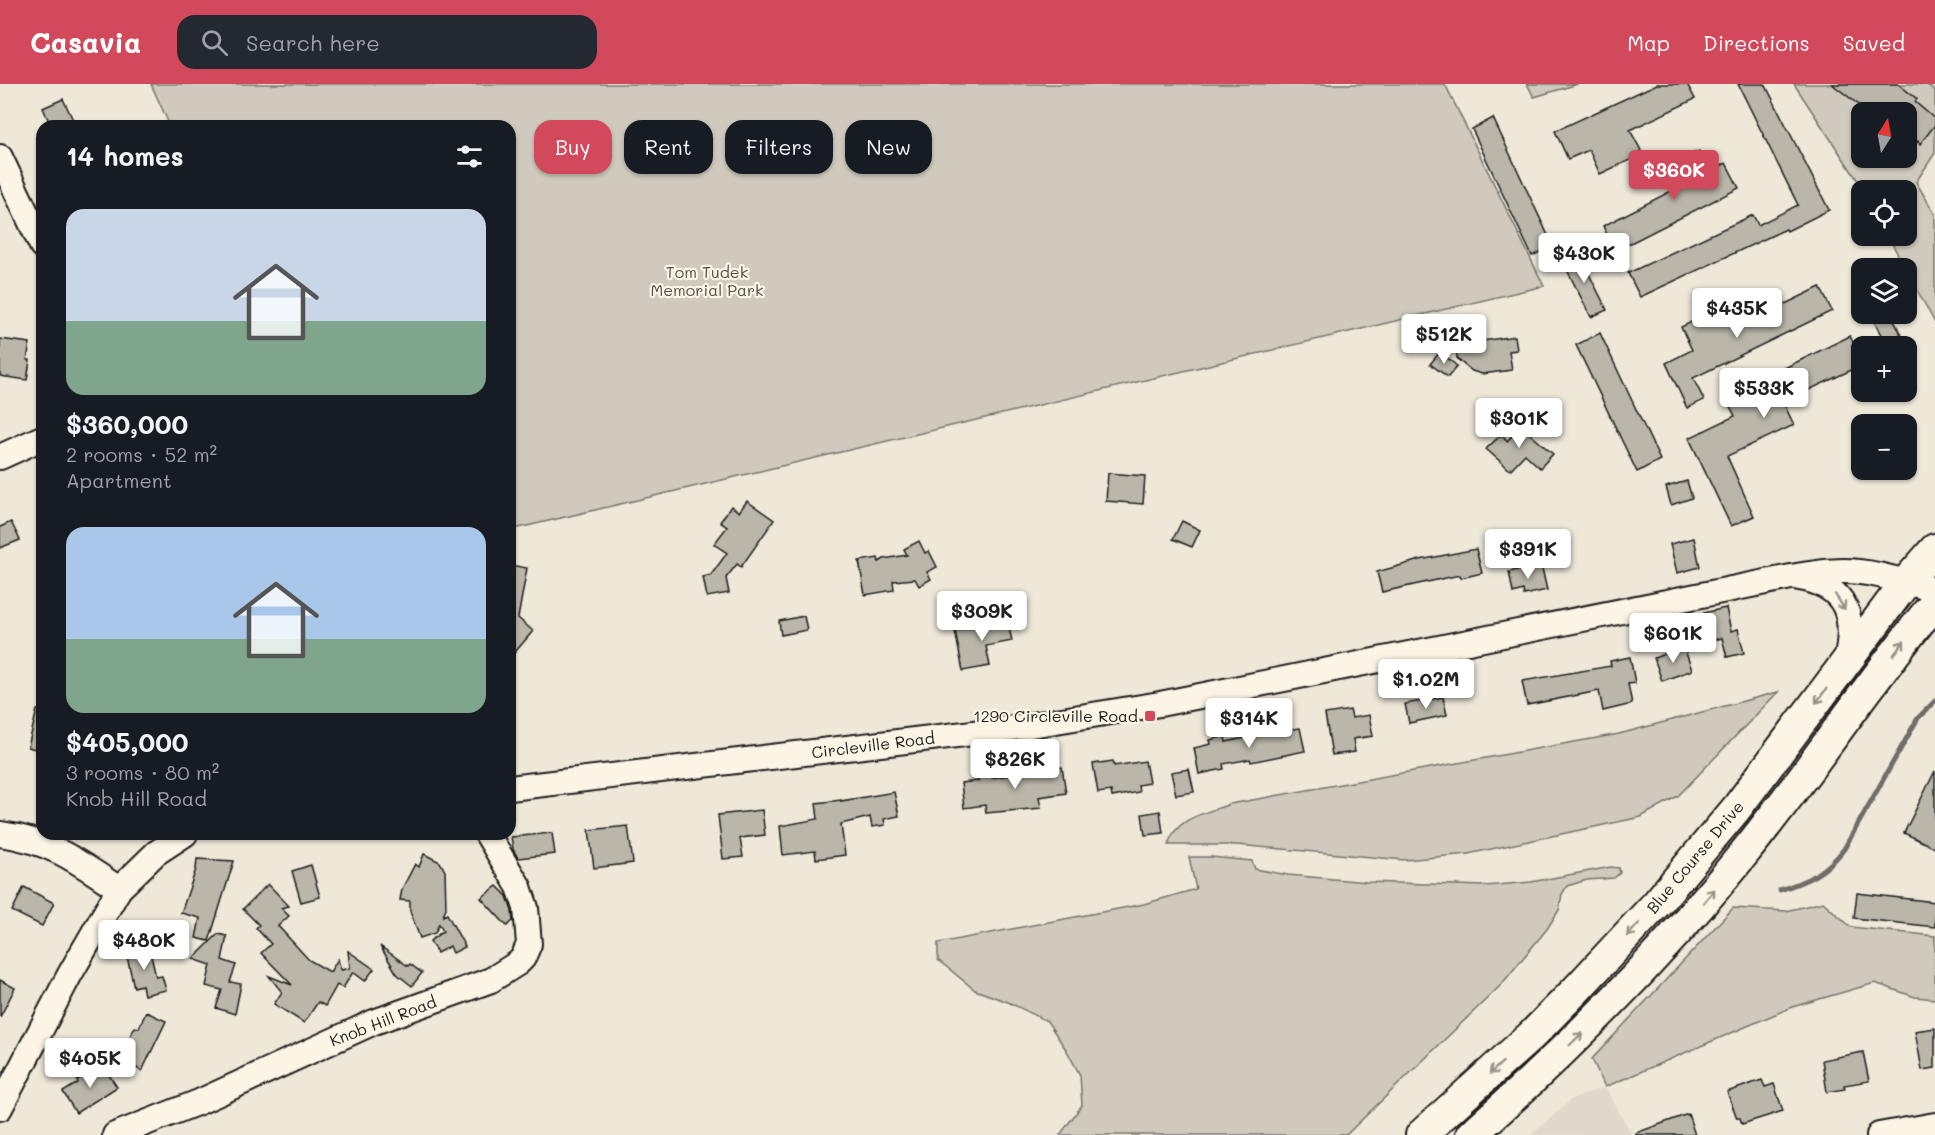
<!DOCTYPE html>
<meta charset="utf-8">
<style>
body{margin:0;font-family:Mali,sans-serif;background:#242831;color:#f1f3f6;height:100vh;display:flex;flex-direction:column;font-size:22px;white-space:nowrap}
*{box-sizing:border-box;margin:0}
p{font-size:20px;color:#9ea1a6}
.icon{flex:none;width:33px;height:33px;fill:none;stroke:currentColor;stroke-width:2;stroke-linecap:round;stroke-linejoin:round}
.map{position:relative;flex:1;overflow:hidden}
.details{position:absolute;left:36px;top:36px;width:480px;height:720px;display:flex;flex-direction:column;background:#171b24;border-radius:18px;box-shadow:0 2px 4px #0004}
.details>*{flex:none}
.guide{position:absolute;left:534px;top:36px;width:570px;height:54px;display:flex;gap:12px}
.needle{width:39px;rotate:11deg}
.fabs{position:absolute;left:1851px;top:18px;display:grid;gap:12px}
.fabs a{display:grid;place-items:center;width:66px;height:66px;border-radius:12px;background:#171b24;box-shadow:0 2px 4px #0004;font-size:30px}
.price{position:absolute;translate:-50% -51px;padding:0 14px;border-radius:6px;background:#fff;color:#222;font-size:20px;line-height:39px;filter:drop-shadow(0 2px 3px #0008)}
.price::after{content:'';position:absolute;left:50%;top:36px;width:18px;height:14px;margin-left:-9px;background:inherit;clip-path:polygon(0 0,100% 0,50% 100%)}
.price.active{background:#d1495b;color:#fff}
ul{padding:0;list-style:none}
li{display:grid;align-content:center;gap:12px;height:318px;padding:0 30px}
li span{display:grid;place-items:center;height:186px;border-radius:18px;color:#555}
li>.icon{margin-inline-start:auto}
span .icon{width:108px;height:108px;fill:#fffc;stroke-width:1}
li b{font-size:26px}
h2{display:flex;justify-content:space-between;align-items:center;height:72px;padding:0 30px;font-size:26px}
.pill{padding:0 21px;border-radius:18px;background:#171b24;box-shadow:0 2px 4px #0004;font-size:21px;line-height:54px}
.pill.active{background:#d1495b;color:#fff}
header{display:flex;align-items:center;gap:36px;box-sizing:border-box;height:84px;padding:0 30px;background:#d1495b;color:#fff}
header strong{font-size:28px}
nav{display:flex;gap:33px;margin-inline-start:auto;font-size:21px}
.search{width:420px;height:54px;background:#242831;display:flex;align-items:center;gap:15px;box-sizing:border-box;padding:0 21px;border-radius:18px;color:#9ea1a6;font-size:22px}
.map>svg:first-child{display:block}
</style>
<header>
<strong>Casavia</strong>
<div class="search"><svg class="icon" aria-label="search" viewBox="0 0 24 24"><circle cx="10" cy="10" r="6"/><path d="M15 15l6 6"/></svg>Search here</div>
<nav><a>Map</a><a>Directions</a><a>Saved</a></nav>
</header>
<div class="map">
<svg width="1935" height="1051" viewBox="0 0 1935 1051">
<rect width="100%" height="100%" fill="#eee8d9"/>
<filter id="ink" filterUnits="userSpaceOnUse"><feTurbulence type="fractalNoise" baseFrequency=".0167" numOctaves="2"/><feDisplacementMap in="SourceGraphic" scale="12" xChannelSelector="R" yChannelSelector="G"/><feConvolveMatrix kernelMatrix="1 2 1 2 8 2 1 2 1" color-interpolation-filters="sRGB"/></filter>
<g filter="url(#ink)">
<!-- built -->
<path fill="#ded9cb" d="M 1605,1003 L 1632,1051 L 1531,1051 L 1572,1015 Z"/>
<!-- green -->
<g fill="#cfcabd" stroke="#76736c" stroke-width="1.5" fill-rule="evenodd">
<path d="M 151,0 L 1445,0 L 1544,202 L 510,446 L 510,42 L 170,42 Z"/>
<path d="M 1527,0 L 1578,0 L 1534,13 Z"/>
<path d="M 1794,0 L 1926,0 L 1935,7 L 1935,69 L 1916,98 L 1935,130 L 1935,239 L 1888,152 L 1906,152 L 1906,106 L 1864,106 ZM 1862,28 L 1906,28 L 1906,74 L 1862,74 Z"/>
<path d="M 1778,608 L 1678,712 L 1641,733 L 1468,770 L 1405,776 L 1237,761 L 1168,761 C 1176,733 1206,729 1230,720 L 1619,650 Z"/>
<path d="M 1189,773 L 1211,773 L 1252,777 L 1255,785 L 1288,791 L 1367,798 L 1485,802 L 1531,798 L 1611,783 L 1619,784 L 1620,789 L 1614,794 L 1587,796 L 1567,802 L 1562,810 L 1559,826 L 1547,845 L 1501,901 L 1346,1051 L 1060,1051 L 1082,1021 L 1080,991 L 1067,967 L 1047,937 L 1008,918 L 975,906 L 938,876 L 938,859 L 1144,820 L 1196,805 Z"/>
<path d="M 1823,818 L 1851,843 L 1935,852 L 1935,915 L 1915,913 L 1875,899 L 1792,923 L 1605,1003 L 1592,975 L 1733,824 L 1786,827 Z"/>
</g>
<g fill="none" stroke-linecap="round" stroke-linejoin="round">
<!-- stream -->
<path stroke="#6f6c67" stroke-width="5" d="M 1780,806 C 1808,796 1825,790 1844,765 L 1918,634 L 1935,617"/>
</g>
<!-- building -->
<g fill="#bab6aa" stroke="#1c1c1c" stroke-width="1.5">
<path d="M 1657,0 L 1687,0 L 1695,15 L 1630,46 L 1643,70 L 1600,90 L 1589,66 L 1568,75 L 1555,47 Z"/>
<path d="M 1738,0 L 1765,0 L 1829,126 L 1787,147 L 1786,145 L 1640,213 L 1628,189 L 1753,131 L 1758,141 L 1798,121 Z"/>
<path d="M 1832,0 L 1898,0 L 1917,15 L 1915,18 L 1935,35 L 1935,41 L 1920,60 L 1918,57 L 1906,72 L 1906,28 L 1868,28 Z"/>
<path d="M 63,15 L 76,42 L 51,42 L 43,24 Z"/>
<path d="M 1493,34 L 1553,162 L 1532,172 L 1472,45 Z"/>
<path d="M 1699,67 L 1710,87 L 1726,79 L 1739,104 L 1615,167 L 1603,142 L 1681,102 L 1670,81 Z"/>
<path d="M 1577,166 L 1607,226 L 1591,233 L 1561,174 Z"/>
<path d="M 1820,203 L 1832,227 L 1693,294 L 1704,316 L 1687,324 L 1666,279 L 1692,266 L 1681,243 L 1723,223 L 1734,245 Z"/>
<path d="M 1870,230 L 1891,230 L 1902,253 L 1886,260 Z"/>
<path d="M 1600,249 L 1660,376 L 1637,388 L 1576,261 Z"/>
<path d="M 1515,252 L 1517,266 L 1509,267 L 1512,286 L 1482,290 L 1472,287 L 1457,275 L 1456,261 Z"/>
<path d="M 1850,252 L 1862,276 L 1862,281 L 1783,318 L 1794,341 L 1727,372 L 1754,432 L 1731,442 L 1689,354 L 1735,332 L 1725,313 Z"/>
<path d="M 0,255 L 30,259 L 27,276 L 30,276 L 27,296 L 0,292 Z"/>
<path d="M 1440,268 L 1457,282 L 1448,293 L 1430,280 Z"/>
<path d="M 1521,342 L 1553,370 L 1540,384 L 1525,370 L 1510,386 L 1486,365 L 1502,350 L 1507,357 Z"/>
<path d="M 1108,389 L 1145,392 L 1143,420 L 1106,417 Z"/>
<path d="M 1687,397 L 1692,414 L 1671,421 L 1666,403 Z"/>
<path d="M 747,417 L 774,436 L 741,483 L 737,480 L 726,494 L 729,509 L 707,513 L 703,493 L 711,491 L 727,469 L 714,460 L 727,443 L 720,438 L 731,422 L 739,428 Z"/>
<path d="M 1182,437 L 1200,446 L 1192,463 L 1173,455 Z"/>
<path d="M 11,438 L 20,456 L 0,464 L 0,443 Z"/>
<path d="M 1543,449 L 1548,466 L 1533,469 L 1529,453 Z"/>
<path d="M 1694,454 L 1700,483 L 1677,489 L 1670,460 Z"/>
<path d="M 919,457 L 925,469 L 929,467 L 937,483 L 927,488 L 931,495 L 919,502 L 915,495 L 893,497 L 894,506 L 865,511 L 859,477 L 878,474 L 879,478 L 884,475 L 907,471 L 904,465 Z"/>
<path d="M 1476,465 L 1482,489 L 1461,494 L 1460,491 L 1441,495 L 1382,508 L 1377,488 L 1420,476 Z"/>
<path d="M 1541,480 L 1547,506 L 1524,511 L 1523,506 L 1513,509 L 1509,488 Z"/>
<path d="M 510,481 L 527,484 L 518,534 L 533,547 L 510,574 Z"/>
<path d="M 1726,524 L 1731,547 L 1738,545 L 1744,569 L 1727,573 L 1722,554 L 1710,557 L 1703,529 Z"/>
<path d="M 1006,531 L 1012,557 L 986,562 L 990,582 L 963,587 L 955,547 L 988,541 L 987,535 Z"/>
<path d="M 804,532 L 807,546 L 781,551 L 779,537 Z"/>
<path d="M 1684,563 L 1692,586 L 1662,597 L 1654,574 Z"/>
<path d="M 1630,573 L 1635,599 L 1628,600 L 1632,620 L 1603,627 L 1599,607 L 1527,621 L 1522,597 L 1611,582 L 1610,577 Z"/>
<path d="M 1443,613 L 1447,631 L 1409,639 L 1405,620 Z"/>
<path d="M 37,626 L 42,627 L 42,667 L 28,663 Z"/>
<path d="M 1350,626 L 1352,634 L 1369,631 L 1373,652 L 1353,655 L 1355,668 L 1332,671 L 1325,630 Z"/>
<path d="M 1284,641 L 1286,646 L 1300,644 L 1305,667 L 1251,678 L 1250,675 L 1223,680 L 1224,685 L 1199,690 L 1194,664 L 1211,660 L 1210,656 L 1225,652 L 1226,658 L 1268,649 L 1267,644 Z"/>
<path d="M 1113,677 L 1114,682 L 1145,677 L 1149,699 L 1138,701 L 1139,708 L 1112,713 L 1111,707 L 1098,709 L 1093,680 Z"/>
<path d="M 1052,679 L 1053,684 L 1062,683 L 1066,709 L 1039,713 L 1041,724 L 986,729 L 985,721 L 964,724 L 961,699 L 978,697 L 978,694 L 991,692 L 992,694 L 1030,688 L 1029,682 Z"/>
<path d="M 1189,685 L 1194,708 L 1176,711 L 1171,688 Z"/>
<path d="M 1935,687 L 1935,764 L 1904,749 Z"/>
<path d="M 894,708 L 899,732 L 884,735 L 885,741 L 872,743 L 870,733 L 841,740 L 845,771 L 816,775 L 815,767 L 783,771 L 780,742 L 818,735 L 816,719 L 841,716 L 841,717 Z"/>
<path d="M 762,726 L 765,751 L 740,754 L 743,773 L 723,775 L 718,731 Z"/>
<path d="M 1160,727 L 1163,749 L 1145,751 L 1142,730 Z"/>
<path d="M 628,742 L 633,779 L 594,784 L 589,746 Z"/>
<path d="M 552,749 L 555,770 L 518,774 L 513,765 L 511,753 Z"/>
<path d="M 424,770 L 440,778 L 445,787 L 446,824 L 443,832 L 447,830 L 465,863 L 453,869 L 450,862 L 437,869 L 430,857 L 443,847 L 439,840 L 435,849 L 420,854 L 410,827 L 410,817 L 400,816 L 402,805 L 415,780 L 419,783 Z"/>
<path d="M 197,775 L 234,777 L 209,857 L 196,854 L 200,834 L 181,829 L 196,785 Z"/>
<path d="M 311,781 L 320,813 L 301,818 L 292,787 Z"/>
<path d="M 268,800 L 289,822 L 281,824 L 289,832 L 278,842 L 309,876 L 330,888 L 338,875 L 341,886 L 350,884 L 348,867 L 374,885 L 365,897 L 353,888 L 343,904 L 337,901 L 325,922 L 318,918 L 304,939 L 274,920 L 282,908 L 269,892 L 292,901 L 261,869 L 271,860 L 256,844 L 259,841 L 243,825 Z"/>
<path d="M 497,802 L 507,812 L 512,827 L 513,837 L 507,842 L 481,814 Z"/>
<path d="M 24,803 L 54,819 L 42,842 L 12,827 Z"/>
<path d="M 1857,809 L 1935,818 L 1935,843 L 1854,834 Z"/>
<path d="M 218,850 L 227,852 L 222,876 L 236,881 L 230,898 L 241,900 L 235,930 L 216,924 L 222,906 L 206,902 L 211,881 L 193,875 Z"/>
<path d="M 380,862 L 408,882 L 410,880 L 422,889 L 412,902 L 397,890 Z"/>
<path d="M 149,863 L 156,893 L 162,892 L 166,906 L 144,911 L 142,901 L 134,903 L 126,868 Z"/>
<path d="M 0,896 L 15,904 L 0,933 Z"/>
<path d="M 146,928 L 166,937 L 142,987 L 123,977 L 130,961 L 126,960 L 135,943 L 139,944 Z"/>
<path d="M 1935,944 L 1935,984 L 1922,986 L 1915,947 Z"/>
<path d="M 1863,968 L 1869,997 L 1844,1001 L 1845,1005 L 1827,1008 L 1822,976 Z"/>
<path d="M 100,985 L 105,985 L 117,1003 L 76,1029 L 63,1008 L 78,999 L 77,996 L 92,987 L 94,989 Z"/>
<path d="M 1762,996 L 1765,1003 L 1774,1000 L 1783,1027 L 1742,1040 L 1740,1034 L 1737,1034 L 1727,1008 Z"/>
<path d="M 1688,1030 L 1695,1051 L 1636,1051 L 1636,1049 Z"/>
</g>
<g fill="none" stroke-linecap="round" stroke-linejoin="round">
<defs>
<g id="minor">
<path d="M 0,73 L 42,162"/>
<path d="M 0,373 L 42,354"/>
<path d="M 1799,494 C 1848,502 1856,534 1846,577"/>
<path d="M 510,704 L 1007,645 L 1160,620 L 1791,493 C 1808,490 1825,487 1843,487 C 1874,487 1905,498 1935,506"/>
<path d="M 0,750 C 49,756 79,778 119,805"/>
<path d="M 0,1024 L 70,890 L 119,805 L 156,769 L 185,750"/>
<path d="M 115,1051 L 199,1018 L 374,938 L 491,896 L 518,879 L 523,874 L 529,860 L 526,824 L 519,803 L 487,750"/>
<path d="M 1879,1051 L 1935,1041"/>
</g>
<g id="major">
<path d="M 1421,1051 L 1533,950 L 1576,906 L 1658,818 L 1736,725 L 1906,498 L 1935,465"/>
<path d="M 1471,1051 C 1570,964 1662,871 1745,768 C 1811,687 1868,599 1935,519"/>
</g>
</defs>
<!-- minor casing -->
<use href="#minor" stroke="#1c1c1c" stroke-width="28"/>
<!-- major casing -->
<use href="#major" stroke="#1c1c1c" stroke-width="34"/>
<!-- minor -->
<use href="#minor" stroke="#fcf5e5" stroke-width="24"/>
<!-- major -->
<use href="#major" stroke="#fcf5e5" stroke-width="30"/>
</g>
<!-- one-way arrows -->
<defs><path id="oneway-shaft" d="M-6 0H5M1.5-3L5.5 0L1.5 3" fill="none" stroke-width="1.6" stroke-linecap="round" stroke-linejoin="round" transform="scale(1.5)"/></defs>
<g stroke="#97938b">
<use href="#oneway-shaft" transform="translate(1840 518) rotate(57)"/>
<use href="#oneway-shaft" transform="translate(1899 564) rotate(-53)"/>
<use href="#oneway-shaft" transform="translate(1821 612) rotate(127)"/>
<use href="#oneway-shaft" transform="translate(1709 812) rotate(-50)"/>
<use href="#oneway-shaft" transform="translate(1633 846) rotate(132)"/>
<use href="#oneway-shaft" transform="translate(1576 955) rotate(-44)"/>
<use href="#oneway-shaft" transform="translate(1496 984) rotate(138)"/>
</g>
</g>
<!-- markers -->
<rect fill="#d1495b" stroke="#fcf5e5" stroke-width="2" x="1144" y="626" width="12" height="12" rx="3"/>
<g text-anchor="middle" stroke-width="4.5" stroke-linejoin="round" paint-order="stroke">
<!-- park labels -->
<g font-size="16" fill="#52504c" stroke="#fcf5e5">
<text x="707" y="194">Tom Tudek<tspan x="707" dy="18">Memorial Park</tspan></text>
</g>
<!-- poi labels -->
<g font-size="16" fill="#1c1c1c" stroke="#fcf5e5" text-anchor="end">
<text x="1138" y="638">1290 Circleville Road</text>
</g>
<!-- street labels -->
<g font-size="16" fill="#1c1c1c" stroke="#fcf5e5">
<text transform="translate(873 661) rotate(-7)" y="6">Circleville Road</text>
<text transform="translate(1695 773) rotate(-50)" y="6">Blue Course Drive</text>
<text transform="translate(383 937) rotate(-21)" y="6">Knob Hill Road</text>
</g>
</g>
</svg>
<div class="fabs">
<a><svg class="needle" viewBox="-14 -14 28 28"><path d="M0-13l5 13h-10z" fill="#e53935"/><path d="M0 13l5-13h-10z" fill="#9ea1a6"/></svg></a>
<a><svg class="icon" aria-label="locate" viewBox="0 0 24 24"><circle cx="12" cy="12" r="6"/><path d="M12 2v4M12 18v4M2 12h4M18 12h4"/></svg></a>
<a><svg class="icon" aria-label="layers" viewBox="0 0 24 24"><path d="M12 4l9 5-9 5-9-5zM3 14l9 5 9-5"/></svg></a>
<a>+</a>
<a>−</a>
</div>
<b class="price active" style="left:1674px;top:117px">$360K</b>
<b class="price" style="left:1584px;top:200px">$430K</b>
<b class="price" style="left:1737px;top:255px">$435K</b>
<b class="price" style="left:1444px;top:281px">$512K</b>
<b class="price" style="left:1764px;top:335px">$533K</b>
<b class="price" style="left:1519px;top:365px">$301K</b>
<b class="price" style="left:1528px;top:496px">$391K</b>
<b class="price" style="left:982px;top:558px">$309K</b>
<b class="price" style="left:1673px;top:580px">$601K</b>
<b class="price" style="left:1426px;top:626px">$1.02M</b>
<b class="price" style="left:1249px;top:665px">$314K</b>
<b class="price" style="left:1015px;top:706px">$826K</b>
<b class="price" style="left:144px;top:887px">$480K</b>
<b class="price" style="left:90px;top:1005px">$405K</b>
<div class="guide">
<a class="pill active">Buy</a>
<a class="pill">Rent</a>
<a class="pill">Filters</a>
<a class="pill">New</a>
</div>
<section class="details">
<h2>14 homes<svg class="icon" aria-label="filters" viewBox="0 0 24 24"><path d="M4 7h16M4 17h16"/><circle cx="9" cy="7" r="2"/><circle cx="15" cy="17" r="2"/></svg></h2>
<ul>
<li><span style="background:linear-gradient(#c9d6e8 60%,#7fa58c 0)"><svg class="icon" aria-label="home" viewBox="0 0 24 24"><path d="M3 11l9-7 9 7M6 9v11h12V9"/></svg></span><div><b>$360,000</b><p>2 rooms · 52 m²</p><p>Apartment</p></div></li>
<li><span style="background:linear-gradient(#a9c7e8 60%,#7fa58c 0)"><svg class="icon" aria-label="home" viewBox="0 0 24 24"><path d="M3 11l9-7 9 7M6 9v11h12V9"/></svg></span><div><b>$405,000</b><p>3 rooms · 80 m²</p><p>Knob Hill Road</p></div></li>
</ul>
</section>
</div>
